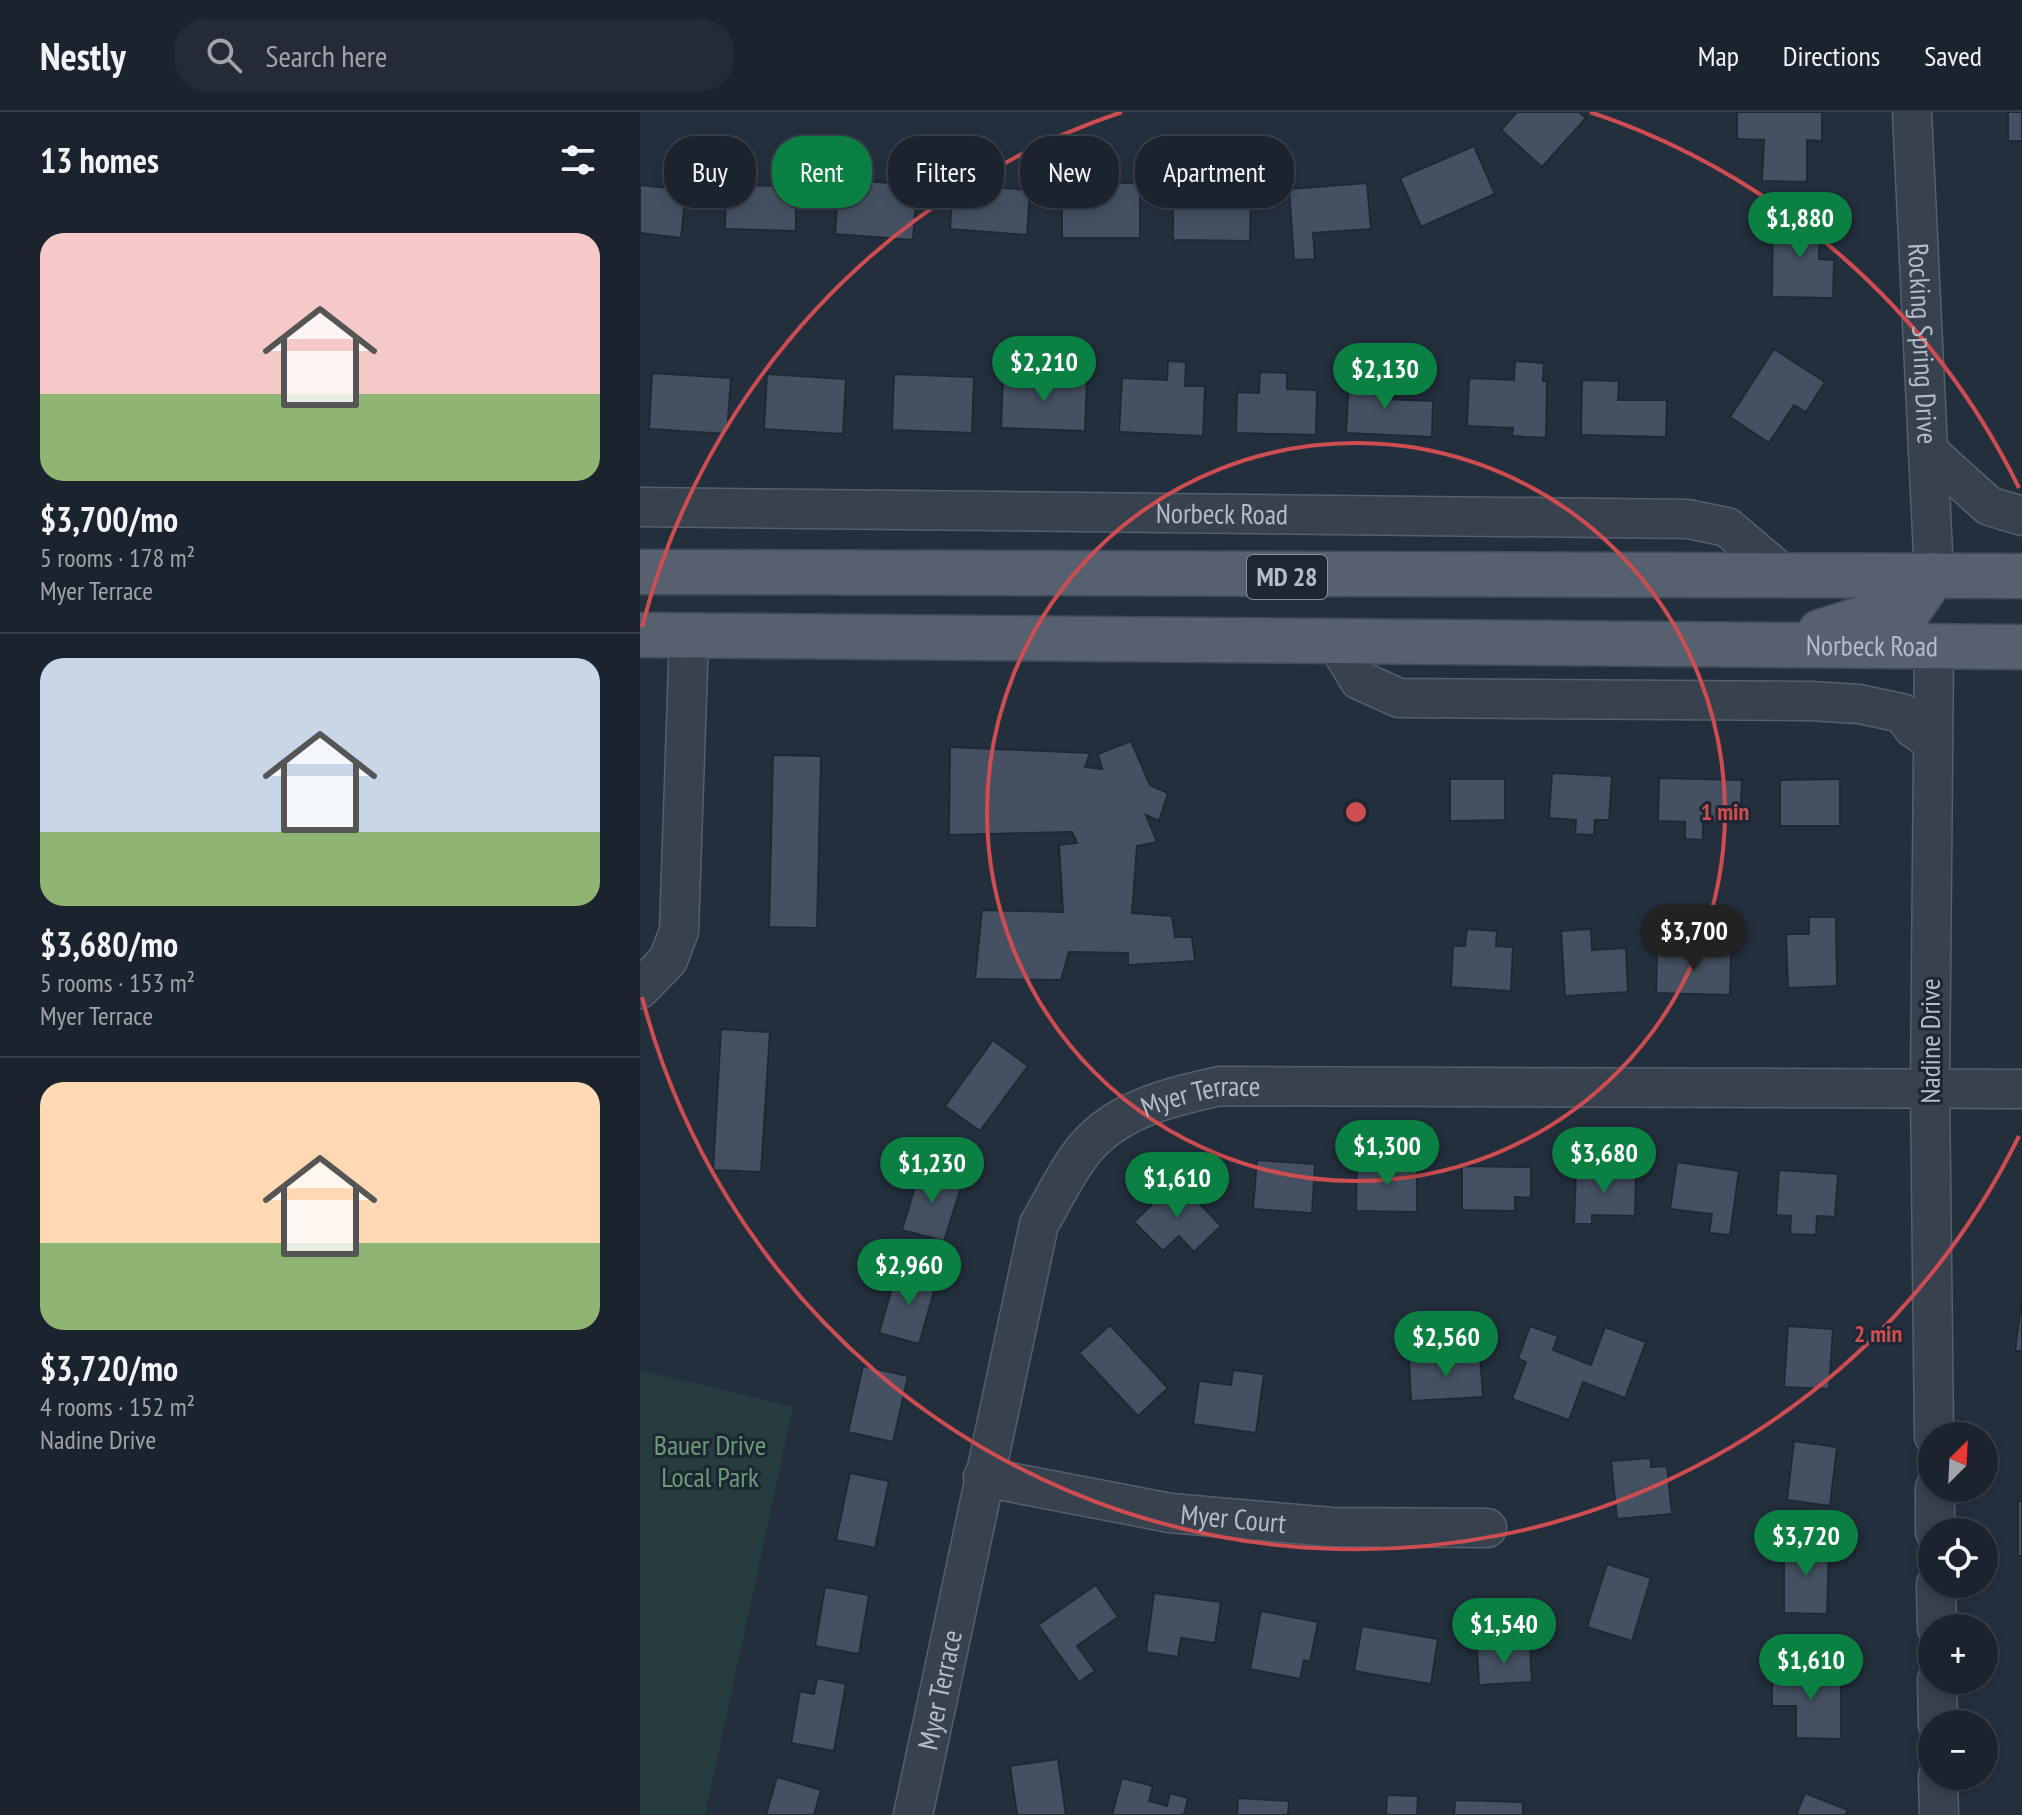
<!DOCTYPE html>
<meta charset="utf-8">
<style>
body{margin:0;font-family:"PT Sans Narrow",sans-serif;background:#242b36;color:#f1f3f6;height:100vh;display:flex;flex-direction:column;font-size:30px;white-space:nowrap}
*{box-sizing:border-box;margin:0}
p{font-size:26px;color:#a0a4aa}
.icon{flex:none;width:44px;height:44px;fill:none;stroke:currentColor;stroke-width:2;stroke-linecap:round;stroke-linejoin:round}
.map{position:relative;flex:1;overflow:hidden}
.panel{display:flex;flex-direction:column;background:#1b232e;width:640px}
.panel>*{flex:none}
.banner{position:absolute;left:24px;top:24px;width:760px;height:72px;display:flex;gap:16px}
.needle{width:52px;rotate:24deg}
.controls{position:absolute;left:1278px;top:1310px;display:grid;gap:16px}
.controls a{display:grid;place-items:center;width:80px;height:80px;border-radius:50%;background:#1b232e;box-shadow:0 4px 12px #0003,0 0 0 2px #39404a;font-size:40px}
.price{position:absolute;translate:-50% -68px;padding:0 18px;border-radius:28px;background:#0b8043;color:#fff;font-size:26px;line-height:52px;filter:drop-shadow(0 2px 4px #0008)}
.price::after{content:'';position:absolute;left:50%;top:48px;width:24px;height:18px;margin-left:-12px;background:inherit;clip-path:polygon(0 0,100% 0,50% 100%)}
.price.current{background:#222;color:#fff}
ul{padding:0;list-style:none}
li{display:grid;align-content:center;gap:16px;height:424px;padding:0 40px}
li+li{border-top:2px solid #39404a}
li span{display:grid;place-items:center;height:248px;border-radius:24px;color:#555}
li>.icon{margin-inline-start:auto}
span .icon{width:144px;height:144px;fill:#fffc;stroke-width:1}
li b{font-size:34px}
h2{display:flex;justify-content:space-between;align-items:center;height:96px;padding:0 40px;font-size:34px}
.pill{padding:0 28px;border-radius:32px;background:#1b232e;box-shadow:0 4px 12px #0003,0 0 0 2px #39404a;font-size:28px;line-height:72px}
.pill.current{background:#0b8043;color:#fff}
header{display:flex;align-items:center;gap:48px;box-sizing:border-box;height:112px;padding:0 40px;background:#1b232e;border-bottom:2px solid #39404a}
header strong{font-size:38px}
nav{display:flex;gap:44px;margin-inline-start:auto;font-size:28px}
.search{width:560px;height:72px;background:#242b36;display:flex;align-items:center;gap:20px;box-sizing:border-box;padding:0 28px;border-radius:32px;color:#a0a4aa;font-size:30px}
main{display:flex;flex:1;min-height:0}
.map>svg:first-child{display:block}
</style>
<header>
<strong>Nestly</strong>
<div class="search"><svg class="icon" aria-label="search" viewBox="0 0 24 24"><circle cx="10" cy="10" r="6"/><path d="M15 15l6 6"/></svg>Search here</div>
<nav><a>Map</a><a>Directions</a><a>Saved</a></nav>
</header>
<main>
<section class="panel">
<h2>13 homes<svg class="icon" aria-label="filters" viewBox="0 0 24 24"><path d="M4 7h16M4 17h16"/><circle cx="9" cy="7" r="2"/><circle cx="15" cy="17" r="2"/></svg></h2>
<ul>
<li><span style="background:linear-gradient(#f6c9c9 65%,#8fb573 0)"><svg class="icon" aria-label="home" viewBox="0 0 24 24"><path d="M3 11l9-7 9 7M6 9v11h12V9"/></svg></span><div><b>$3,700/mo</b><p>5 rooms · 178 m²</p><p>Myer Terrace</p></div></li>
<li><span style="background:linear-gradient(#c9d6e8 70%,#8fb573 0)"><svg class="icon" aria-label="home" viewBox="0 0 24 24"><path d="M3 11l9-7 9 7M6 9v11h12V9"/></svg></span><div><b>$3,680/mo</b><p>5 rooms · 153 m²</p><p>Myer Terrace</p></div></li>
<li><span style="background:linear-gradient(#ffd9b3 65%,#8fb573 0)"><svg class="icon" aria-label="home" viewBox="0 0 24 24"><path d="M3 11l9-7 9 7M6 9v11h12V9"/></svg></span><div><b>$3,720/mo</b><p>4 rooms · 152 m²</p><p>Nadine Drive</p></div></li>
</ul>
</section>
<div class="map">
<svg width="1382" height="1703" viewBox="0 0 1382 1703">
<rect width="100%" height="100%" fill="#242f3e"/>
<!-- green -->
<path fill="#263c3f" d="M 0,1258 L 153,1295 L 65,1703 L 0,1703 Z"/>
<!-- building -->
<g fill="#455162" stroke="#1f2835" stroke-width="2">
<path d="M 877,0 L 939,0 L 946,6 L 902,55 L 861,18 Z"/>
<path d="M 1097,0 L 1182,0 L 1182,29 L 1167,28 L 1167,70 L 1122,69 L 1124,28 L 1097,27 Z"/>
<rect x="1368" y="0" width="14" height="29"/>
<path d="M 834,34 L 855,82 L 781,115 L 760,66 Z"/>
<path d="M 199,67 L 277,73 L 273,128 L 195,122 Z"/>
<rect x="422" y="71" width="78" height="55"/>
<path d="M 727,71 L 731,117 L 673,121 L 675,147 L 654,148 L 649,77 Z"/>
<path d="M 313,72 L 390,78 L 387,123 L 310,117 Z"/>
<path d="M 0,73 L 46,78 L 41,126 L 0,121 Z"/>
<path d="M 86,73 L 156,74 L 156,119 L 85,117 Z"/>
<path d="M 533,74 L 611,74 L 610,129 L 533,128 Z"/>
<path d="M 1133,105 L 1180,106 L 1179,147 L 1194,148 L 1193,186 L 1132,185 Z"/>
<path d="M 1134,237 L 1185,270 L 1166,300 L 1154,293 L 1129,331 L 1090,305 Z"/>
<path d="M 528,249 L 546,250 L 545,274 L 565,274 L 563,324 L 479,320 L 482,266 L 527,268 Z"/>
<path d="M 875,249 L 904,251 L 903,269 L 907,269 L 906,326 L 872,324 L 873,316 L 827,314 L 829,266 L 874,268 Z"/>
<path d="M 620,260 L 647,261 L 647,277 L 677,278 L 676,323 L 596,321 L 597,280 L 619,281 Z"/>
<path d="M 12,261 L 91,266 L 87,322 L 9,317 Z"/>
<path d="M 127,262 L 206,267 L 203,322 L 124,317 Z"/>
<path d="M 254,262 L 334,265 L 332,321 L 252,318 Z"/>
<path d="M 363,264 L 447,267 L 445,319 L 361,316 Z"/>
<path d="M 709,265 L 747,267 L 746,287 L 793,289 L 792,325 L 706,321 Z"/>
<path d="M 942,268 L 979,269 L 978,288 L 1027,288 L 1026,325 L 941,323 Z"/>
<path d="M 491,629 L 510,673 L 528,681 L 519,709 L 506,703 L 517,730 L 497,734 L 492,801 L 532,804 L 535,825 L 552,825 L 555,849 L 488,853 L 488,841 L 429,840 L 421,868 L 335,867 L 342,798 L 423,800 L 419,733 L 437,731 L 432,720 L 309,723 L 310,635 L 450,641 L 445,655 L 462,657 L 458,642 Z"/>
<path d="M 133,643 L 181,644 L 177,816 L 129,815 Z"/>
<path d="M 912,661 L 972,664 L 969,708 L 955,708 L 954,723 L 935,722 L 936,708 L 909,706 Z"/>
<path d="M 1019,666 L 1102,668 L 1100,711 L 1063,710 L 1063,728 L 1045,727 L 1045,710 L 1018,709 Z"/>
<path d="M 810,667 L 865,667 L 865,708 L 810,709 Z"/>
<path d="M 1200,667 L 1200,714 L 1140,714 L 1140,668 Z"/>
<path d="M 1169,805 L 1196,805 L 1197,874 L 1148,876 L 1146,822 L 1169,822 Z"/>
<path d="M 827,817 L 857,819 L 856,834 L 873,835 L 871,879 L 811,875 L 813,834 L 825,834 Z"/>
<path d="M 951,817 L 952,838 L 986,836 L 988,880 L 925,884 L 921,819 Z"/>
<path d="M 1017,840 L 1091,841 L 1090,883 L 1016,881 Z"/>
<path d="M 81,917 L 130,920 L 121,1060 L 73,1058 Z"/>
<path d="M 353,928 L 388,954 L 340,1019 L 305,994 Z"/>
<path d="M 617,1048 L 675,1052 L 672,1101 L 613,1097 Z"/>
<path d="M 1037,1050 L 1099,1059 L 1090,1123 L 1069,1121 L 1072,1102 L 1030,1097 Z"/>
<path d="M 717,1051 L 777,1052 L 777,1100 L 716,1099 Z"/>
<path d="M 822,1054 L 891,1055 L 891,1086 L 875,1085 L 875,1099 L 822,1098 Z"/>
<path d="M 281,1055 L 323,1069 L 304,1129 L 262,1118 Z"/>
<path d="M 1139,1058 L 1198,1062 L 1195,1105 L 1177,1104 L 1176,1123 L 1150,1122 L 1151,1104 L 1136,1103 Z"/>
<path d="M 936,1059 L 996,1060 L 995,1104 L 952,1103 L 952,1112 L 934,1112 Z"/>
<path d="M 537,1068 L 581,1114 L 554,1140 L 539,1124 L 523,1139 L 494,1110 Z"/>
<path d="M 266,1156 L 298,1165 L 279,1232 L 239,1221 L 253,1172 L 261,1175 Z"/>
<path d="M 1382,1186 L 1382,1239 L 1375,1239 Z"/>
<path d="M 470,1213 L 528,1276 L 498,1304 L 439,1241 Z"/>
<path d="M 890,1214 L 918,1224 L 913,1238 L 951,1253 L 965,1215 L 1006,1230 L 985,1286 L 943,1270 L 929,1308 L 872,1287 L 886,1250 L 878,1247 Z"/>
<path d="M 1148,1214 L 1193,1217 L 1189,1277 L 1144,1275 Z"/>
<path d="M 840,1244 L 843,1285 L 771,1289 L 769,1249 Z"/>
<path d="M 223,1254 L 268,1264 L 253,1330 L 208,1320 Z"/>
<path d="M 593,1258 L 624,1262 L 616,1321 L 553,1312 L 559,1269 L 591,1273 Z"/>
<path d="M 1154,1329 L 1197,1335 L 1190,1394 L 1147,1388 Z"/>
<path d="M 1011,1346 L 1011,1355 L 1027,1354 L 1032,1402 L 977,1407 L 971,1349 Z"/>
<path d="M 210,1361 L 249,1369 L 235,1436 L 196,1428 Z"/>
<rect x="1378" y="1389" width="4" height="55"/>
<path d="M 1144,1430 L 1189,1431 L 1187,1502 L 1144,1501 Z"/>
<path d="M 967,1452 L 1011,1466 L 992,1529 L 947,1515 Z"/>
<path d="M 456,1473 L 478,1505 L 437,1534 L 455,1559 L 439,1570 L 398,1513 Z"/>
<path d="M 185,1475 L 229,1483 L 219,1542 L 175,1534 Z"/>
<path d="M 514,1481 L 581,1490 L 575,1531 L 541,1526 L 538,1545 L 506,1540 Z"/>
<path d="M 621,1499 L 678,1510 L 670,1550 L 664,1548 L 660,1567 L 610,1557 Z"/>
<path d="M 722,1514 L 798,1527 L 791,1572 L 714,1559 Z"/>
<path d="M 890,1535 L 892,1570 L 839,1573 L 837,1537 Z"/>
<path d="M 1132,1561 L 1201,1561 L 1201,1627 L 1156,1626 L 1156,1594 L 1132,1594 Z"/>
<path d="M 177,1566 L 206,1572 L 194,1639 L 151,1631 L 160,1579 L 174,1582 Z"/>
<path d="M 418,1647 L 426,1703 L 377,1703 L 370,1654 Z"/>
<path d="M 137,1665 L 181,1678 L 174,1703 L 126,1703 Z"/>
<path d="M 482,1666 L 513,1674 L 509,1689 L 527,1694 L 530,1681 L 548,1686 L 544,1703 L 472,1703 Z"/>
<path d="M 1165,1681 L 1208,1698 L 1206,1703 L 1156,1703 Z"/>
<path d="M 747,1683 L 778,1684 L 777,1703 L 746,1703 Z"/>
<path d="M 598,1686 L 649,1689 L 648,1703 L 597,1703 Z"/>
<path d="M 815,1688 L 883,1690 L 883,1703 L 814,1703 Z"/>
</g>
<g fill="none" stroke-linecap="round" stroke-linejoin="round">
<defs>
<g id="minor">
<path id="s1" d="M 1272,0 L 1294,463"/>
<path d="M 1288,339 L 1349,394 L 1382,404"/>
<path id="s2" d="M 0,395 L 1048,407 L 1087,415 L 1145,464"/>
<path d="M 697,531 L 719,568 L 759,586 L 1171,589 L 1219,592 L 1262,601 L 1273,616 L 1293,630"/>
<path d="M 1294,533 L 1290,976 L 1294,1324"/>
<path d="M 0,877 L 28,848 L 39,819 L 49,524"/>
<path id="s3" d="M 343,1365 L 530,1401 L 691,1415 L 847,1416"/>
<path d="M 1295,1376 L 1295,1420"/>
<path d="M 1296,1472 L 1297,1516"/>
<path d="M 1297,1568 L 1298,1612"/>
<path d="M 1298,1664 L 1299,1703"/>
<path id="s4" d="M 273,1703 L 399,1112 C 413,1089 424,1064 440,1043 C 472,998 530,985 580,974 L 1382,977"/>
</g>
<g id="major">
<path d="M 0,460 L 1382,464"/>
<path d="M 1180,520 L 1237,502 L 1266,503 L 1294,463"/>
<path id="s5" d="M 0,523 L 1382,535"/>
</g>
</defs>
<!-- minor casing -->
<use href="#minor" stroke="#565f6c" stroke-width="41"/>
<!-- major casing -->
<use href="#major" stroke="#414a57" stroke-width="47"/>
<!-- minor -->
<use href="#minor" stroke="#38414e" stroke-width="38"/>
<!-- major -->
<use href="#major" stroke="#56606e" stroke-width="44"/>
</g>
<!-- distance rings -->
<g fill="none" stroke="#ce4d50" stroke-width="4">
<circle cx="716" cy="700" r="369"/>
<path d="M1379 1024A738 738 0 0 1 2 885M2 515A738 738 0 0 1 482 0M950 0A738 738 0 0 1 1379 376"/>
</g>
<g text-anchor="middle" stroke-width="6" stroke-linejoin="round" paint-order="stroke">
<!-- shield labels -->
<rect fill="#1d2633" stroke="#878f9c" stroke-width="2" x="607" y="443" width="80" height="44" rx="6"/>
<g font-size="26" font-weight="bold" fill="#b4bcc9">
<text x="647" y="474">MD 28</text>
</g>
<!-- street labels -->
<g font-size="28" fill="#b4bcc9" stroke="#1d2633">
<text dy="10" stroke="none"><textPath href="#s1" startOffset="232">Rocking Spring Drive</textPath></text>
<text dy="10" stroke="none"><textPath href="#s2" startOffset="582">Norbeck Road</textPath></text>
<text dy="10" stroke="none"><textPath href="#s5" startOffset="1232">Norbeck Road</textPath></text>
<text transform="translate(1290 929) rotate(-90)" y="10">Nadine Drive</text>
<text dy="10" stroke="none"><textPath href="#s4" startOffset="824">Myer Terrace</textPath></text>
<text dy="10" stroke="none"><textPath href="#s3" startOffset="254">Myer Court</textPath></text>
<text dy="10" stroke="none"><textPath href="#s4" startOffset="128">Myer Terrace</textPath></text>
</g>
<!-- park labels -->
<g font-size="28" fill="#6b9a76" stroke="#1d2633">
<text x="70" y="1343">Bauer Drive<tspan x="70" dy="32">Local Park</tspan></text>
</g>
</g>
<circle cx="716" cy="700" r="12" fill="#ce4d50" stroke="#1d2633" stroke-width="4"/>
<g font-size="24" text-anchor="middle" font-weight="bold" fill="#ce4d50" stroke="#1d2633" stroke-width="6" stroke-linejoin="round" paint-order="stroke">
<text x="1085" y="708">1 min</text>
<text x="1238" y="1230">2 min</text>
</g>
</svg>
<div class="controls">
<a><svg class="needle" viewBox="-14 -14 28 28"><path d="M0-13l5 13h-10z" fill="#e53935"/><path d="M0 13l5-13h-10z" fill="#a0a4aa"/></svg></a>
<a><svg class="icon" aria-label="locate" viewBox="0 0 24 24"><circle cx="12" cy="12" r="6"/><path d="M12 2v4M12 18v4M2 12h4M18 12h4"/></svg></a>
<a>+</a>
<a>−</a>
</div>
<b class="price" style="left:1160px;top:148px">$1,880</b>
<b class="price" style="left:404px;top:292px">$2,210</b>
<b class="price" style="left:745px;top:299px">$2,130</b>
<b class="price current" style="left:1054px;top:861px">$3,700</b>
<b class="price" style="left:747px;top:1076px">$1,300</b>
<b class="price" style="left:964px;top:1083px">$3,680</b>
<b class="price" style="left:292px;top:1093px">$1,230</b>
<b class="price" style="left:537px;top:1108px">$1,610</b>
<b class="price" style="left:269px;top:1195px">$2,960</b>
<b class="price" style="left:806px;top:1267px">$2,560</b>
<b class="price" style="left:1166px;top:1466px">$3,720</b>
<b class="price" style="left:864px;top:1554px">$1,540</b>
<b class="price" style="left:1171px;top:1590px">$1,610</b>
<div class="banner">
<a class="pill">Buy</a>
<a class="pill current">Rent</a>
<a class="pill">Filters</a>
<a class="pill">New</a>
<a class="pill">Apartment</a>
</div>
</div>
</main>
